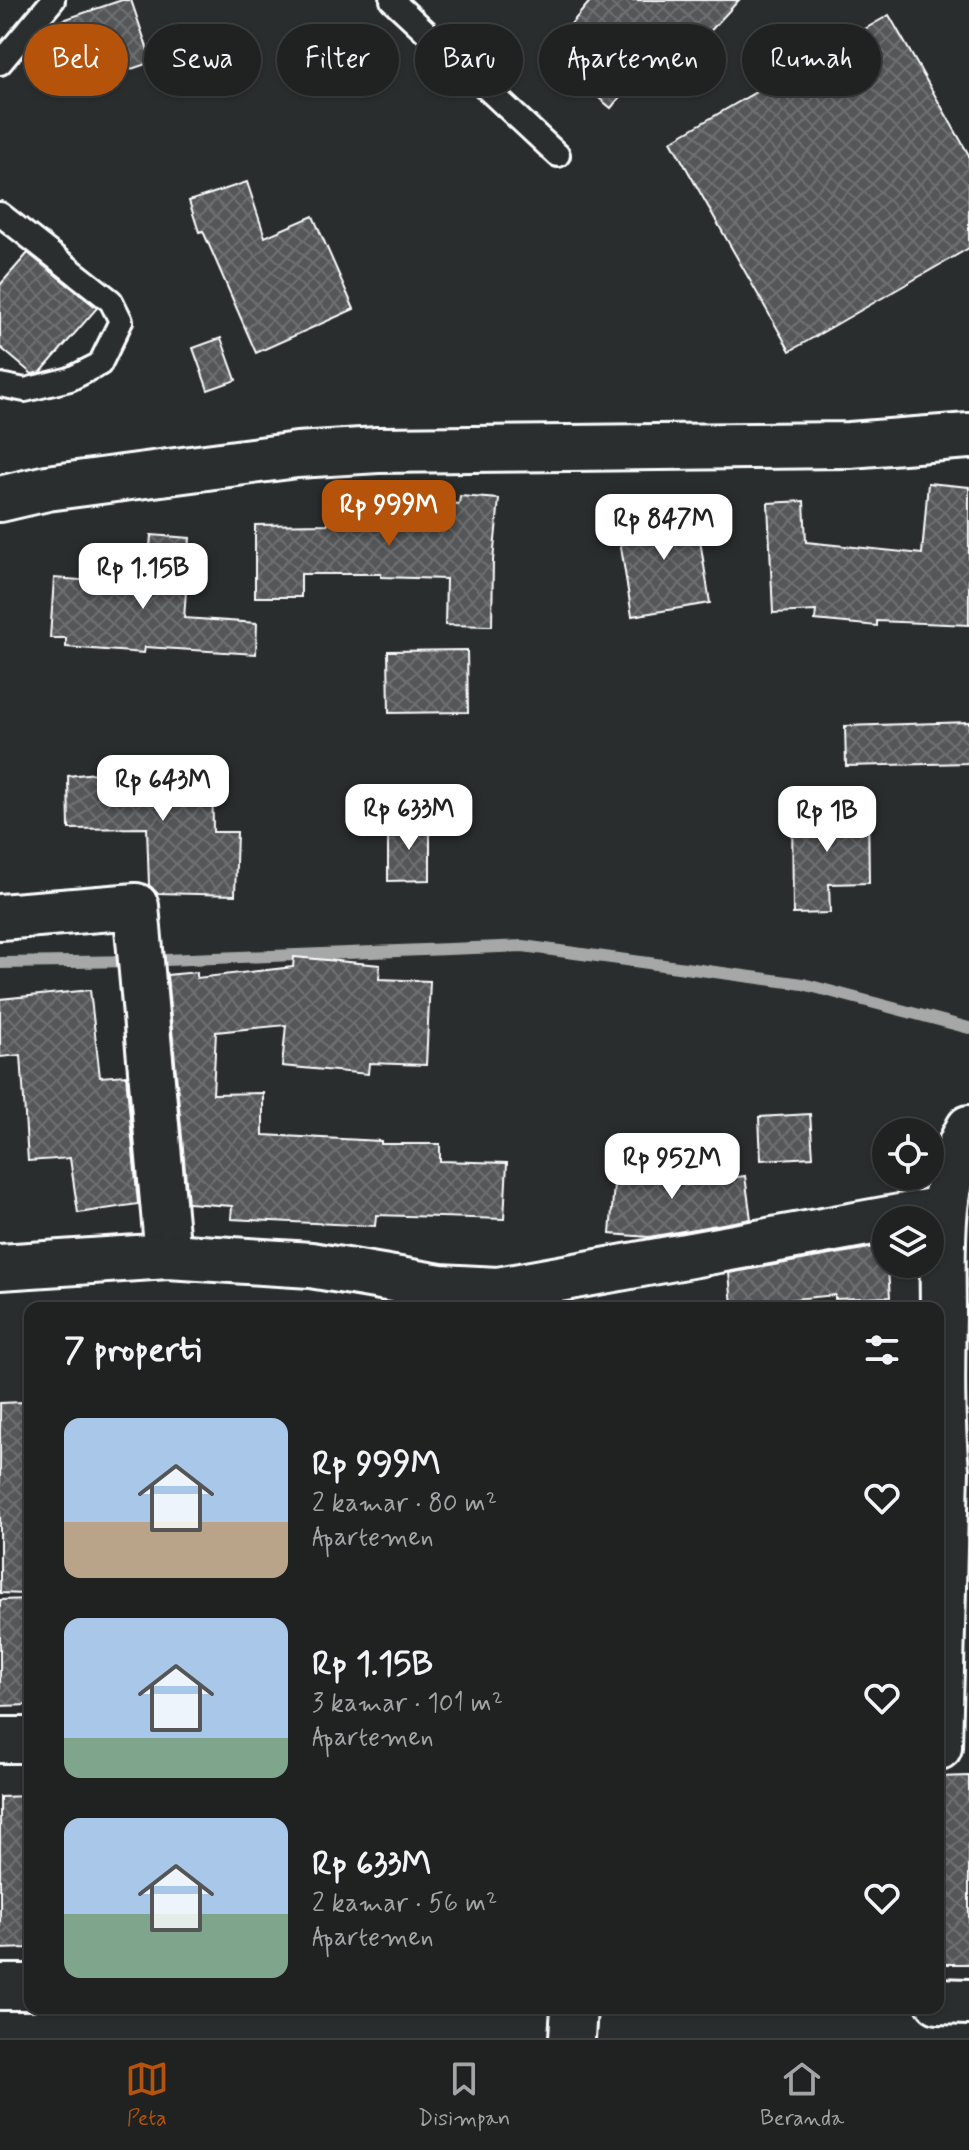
<!DOCTYPE html>
<html lang="id">
<meta charset="utf-8">
<style>
body{margin:0;font-family:Mynerve,sans-serif;background:#282a2a;color:#f1f3f6;height:100vh;display:flex;flex-direction:column;font-size:30px;white-space:nowrap}
*{box-sizing:border-box;margin:0}
p{font-size:26px;color:#a2a4a5}
.icon{flex:none;width:44px;height:44px;fill:none;stroke:currentColor;stroke-width:2;stroke-linecap:round;stroke-linejoin:round}
.map{position:relative;flex:1;overflow:hidden}
.details{position:absolute;left:24px;top:1302px;width:920px;height:712px;display:flex;flex-direction:column;background:#202222;border-radius:16px;box-shadow:0 2px 6px #0004,0 0 0 2px #3d3f40}
.details>*{flex:none}
.guide{position:absolute;left:24px;top:24px;width:922px;height:72px;display:flex;gap:16px}
.tools{position:absolute;left:872px;top:1118px;display:grid;gap:16px}
.tools a{display:grid;place-items:center;width:72px;height:72px;border-radius:50%;background:#202222;box-shadow:0 2px 6px #0004,0 0 0 2px #3d3f40;font-size:40px}
.price{position:absolute;translate:-50% -68px;padding:0 18px;border-radius:16px;background:#fff;color:#222;font-size:26px;line-height:52px;filter:drop-shadow(0 2px 4px #0008)}
.price::after{content:'';position:absolute;left:50%;top:48px;width:24px;height:18px;margin-left:-12px;background:inherit;clip-path:polygon(0 0,100% 0,50% 100%)}
.price.current{background:#b45309;color:#fff}
ul{padding:0;list-style:none}
li{display:flex;align-items:center;gap:24px;height:200px;padding:0 40px}
li span{display:grid;place-items:center;flex:none;width:224px;height:160px;border-radius:16px;color:#555}
li>.icon{margin-inline-start:auto}
span .icon{width:96px;height:96px;fill:#fffc;stroke-width:1}
li b{font-size:34px}
h2{display:flex;justify-content:space-between;align-items:center;height:96px;padding:0 40px;font-size:34px}
.tag{padding:0 28px;border-radius:36px;background:#202222;box-shadow:0 2px 6px #0004,0 0 0 2px #3d3f40;font-size:28px;line-height:72px}
.tag.current{background:#b45309;color:#fff}
.tabs{display:flex;justify-content:space-around;align-items:center;height:112px;border-top:2px solid #3d3f40;background:#202222;font-size:22px;color:#a2a4a5}
.tabs a{display:grid;justify-items:center;gap:4px}
.tabs .current{color:#b45309}
.map>svg:first-child{display:block}
</style>
<div class="map">
<svg width="969" height="2038" viewBox="0 0 969 2038">
<defs>
<pattern id="building-cross-hatch" width="8" height="8" patternUnits="userSpaceOnUse" patternTransform="scale(2)"><rect width="8" height="8" fill="#555758"/><path d="M0 0l8 8M0 8l8-8" fill="none" stroke="#6e7071"/></pattern>
</defs>
<rect width="100%" height="100%" fill="#2a2d2e"/>
<filter id="ink" filterUnits="userSpaceOnUse"><feTurbulence type="fractalNoise" baseFrequency=".0125" numOctaves="2"/><feDisplacementMap in="SourceGraphic" scale="16" xChannelSelector="R" yChannelSelector="G"/><feConvolveMatrix kernelMatrix="1 2 1 2 8 2 1 2 1" color-interpolation-filters="sRGB"/></filter>
<g filter="url(#ink)">
<g fill="none" stroke-linecap="round" stroke-linejoin="round">
<!-- stream -->
<path stroke="#a6a7a7" stroke-width="12" d="M 0,963 L 140,961 L 523,946 L 803,984 L 969,1028"/>
</g>
<!-- building -->
<g fill="url(#building-cross-hatch)" stroke="#fff" stroke-width="2">
<path d="M 122,0 L 131,0 L 152,62 L 64,92 L 44,33 L 51,24 Z"/>
<path d="M 591,0 L 739,0 L 666,79 L 648,63 L 611,108 L 546,54 Z"/>
<path d="M 889,15 L 969,155 L 969,248 L 790,351 L 671,141 Z"/>
<path d="M 247,182 L 265,237 L 313,216 L 354,309 L 256,353 L 203,231 L 199,232 L 189,201 Z"/>
<path d="M 28,253 L 97,308 L 41,372 L 32,374 L 0,347 L 0,285 Z"/>
<path d="M 221,338 L 236,380 L 208,390 L 193,348 Z"/>
<path d="M 928,483 L 969,487 L 969,625 L 877,621 L 877,626 L 815,620 L 816,611 L 773,613 L 768,503 L 804,501 L 806,542 L 922,554 Z"/>
<path d="M 328,491 L 376,491 L 459,504 L 460,496 L 499,499 L 493,561 L 492,626 L 445,625 L 446,579 L 381,577 L 381,574 L 301,574 L 301,597 L 255,597 L 255,525 L 328,524 Z"/>
<path d="M 695,509 L 710,603 L 632,616 L 617,522 Z"/>
<path d="M 151,535 L 190,538 L 184,618 L 257,623 L 256,654 L 145,647 L 144,653 L 66,647 L 66,638 L 50,638 L 54,578 L 147,585 Z"/>
<path d="M 467,650 L 468,712 L 389,713 L 388,651 Z"/>
<path d="M 969,722 L 969,763 L 846,766 L 845,726 Z"/>
<path d="M 212,761 L 213,832 L 237,832 L 235,895 L 157,893 L 149,885 L 147,828 L 69,829 L 68,776 Z"/>
<path d="M 868,806 L 869,883 L 829,884 L 830,913 L 793,914 L 792,808 Z"/>
<path d="M 430,822 L 430,880 L 388,881 L 388,823 Z"/>
<path d="M 294,957 L 380,965 L 379,979 L 430,981 L 426,1065 L 369,1063 L 368,1074 L 282,1066 L 286,1025 L 216,1032 L 213,1094 L 263,1093 L 263,1135 L 381,1141 L 381,1144 L 440,1144 L 440,1161 L 507,1163 L 504,1219 L 376,1215 L 375,1226 L 231,1219 L 232,1206 L 188,1203 L 167,975 L 197,972 L 197,978 L 293,967 Z"/>
<path d="M 90,990 L 100,1077 L 126,1075 L 138,1204 L 78,1213 L 70,1158 L 28,1161 L 21,1055 L 0,1057 L 0,999 Z"/>
<path d="M 810,1114 L 813,1157 L 761,1160 L 759,1117 Z"/>
<path d="M 616,1160 L 687,1166 L 685,1185 L 745,1176 L 751,1219 L 649,1237 L 610,1234 Z"/>
<path d="M 886,1245 L 890,1297 L 835,1299 L 835,1295 L 732,1305 L 729,1273 Z"/>
<path d="M 24,1402 L 30,1487 L 24,1594 L 0,1593 L 0,1403 Z"/>
<path d="M 30,1599 L 30,1705 L 0,1706 L 0,1600 Z"/>
<path d="M 969,1776 L 969,1964 L 938,1964 L 938,1777 Z"/>
<path d="M 27,1796 L 27,1803 L 30,1803 L 30,1948 L 0,1949 L 0,1797 Z"/>
</g>
<g fill="none" stroke-linecap="round" stroke-linejoin="round">
<defs>
<g id="lane">
<path d="M 392,0 L 558,155"/>
<path d="M 0,63 L 53,0"/>
<path d="M 0,214 L 111,301 L 121,321 L 100,364 L 70,379 L 25,390 L 0,385"/>
</g>
<g id="street">
<path d="M 0,917 L 136,906 L 168,1256"/>
<path d="M 0,1267 L 168,1256 L 311,1265 L 440,1287 L 498,1290 L 944,1209"/>
<path d="M 0,1740 L 30,1740"/>
<path d="M 939,1747 L 946,1470 C 941,1419 942,1367 943,1315 C 943,1252 937,1184 969,1128"/>
<path d="M 0,1987 L 30,1987"/>
<path d="M 938,2001 L 969,2002"/>
<path d="M 572,2038 L 574,2008"/>
</g>
<path id="secondary" d="M 0,499 L 47,488 L 297,455 L 378,450 L 849,445 L 969,436"/>
</defs>
<!-- lane casing -->
<use href="#lane" stroke="#fff" stroke-width="28"/>
<!-- street casing -->
<use href="#street" stroke="#fff" stroke-width="50"/>
<!-- secondary casing -->
<use href="#secondary" stroke="#fff" stroke-width="50"/>
<!-- lane -->
<use href="#lane" stroke="#2a2d2e" stroke-width="22"/>
<!-- street -->
<use href="#street" stroke="#2a2d2e" stroke-width="44"/>
<!-- secondary -->
<use href="#secondary" stroke="#2a2d2e" stroke-width="44"/>
</g>
</g>
</svg>
<div class="tools">
<a><svg class="icon" aria-label="locate" viewBox="0 0 24 24"><circle cx="12" cy="12" r="6"/><path d="M12 2v4M12 18v4M2 12h4M18 12h4"/></svg></a>
<a><svg class="icon" aria-label="layers" viewBox="0 0 24 24"><path d="M12 4l9 5-9 5-9-5zM3 14l9 5 9-5"/></svg></a>
</div>
<b class="price current" style="left:389px;top:548px">Rp 999M</b>
<b class="price" style="left:664px;top:562px">Rp 847M</b>
<b class="price" style="left:143px;top:611px">Rp 1.15B</b>
<b class="price" style="left:163px;top:823px">Rp 643M</b>
<b class="price" style="left:409px;top:852px">Rp 633M</b>
<b class="price" style="left:827px;top:854px">Rp 1B</b>
<b class="price" style="left:672px;top:1201px">Rp 952M</b>
<div class="guide">
<a class="tag current">Beli</a>
<a class="tag">Sewa</a>
<a class="tag">Filter</a>
<a class="tag">Baru</a>
<a class="tag">Apartemen</a>
<a class="tag">Rumah</a>
</div>
<section class="details">
<h2>7 properti<svg class="icon" aria-label="filters" viewBox="0 0 24 24"><path d="M4 7h16M4 17h16"/><circle cx="9" cy="7" r="2"/><circle cx="15" cy="17" r="2"/></svg></h2>
<ul>
<li><span style="background:linear-gradient(#a9c7e8 65%,#b9a48a 0)"><svg class="icon" aria-label="home" viewBox="0 0 24 24"><path d="M3 11l9-7 9 7M6 9v11h12V9"/></svg></span><div><b>Rp 999M</b><p>2 kamar · 80 m²</p><p>Apartemen</p></div><svg class="icon" aria-label="heart" viewBox="0 0 24 24"><path d="M12 20l-8-8c-3-5 5-10 8-4 3-6 11-1 8 4z"/></svg></li>
<li><span style="background:linear-gradient(#a9c7e8 75%,#7fa58c 0)"><svg class="icon" aria-label="home" viewBox="0 0 24 24"><path d="M3 11l9-7 9 7M6 9v11h12V9"/></svg></span><div><b>Rp 1.15B</b><p>3 kamar · 101 m²</p><p>Apartemen</p></div><svg class="icon" aria-label="heart" viewBox="0 0 24 24"><path d="M12 20l-8-8c-3-5 5-10 8-4 3-6 11-1 8 4z"/></svg></li>
<li><span style="background:linear-gradient(#a9c7e8 60%,#7fa58c 0)"><svg class="icon" aria-label="home" viewBox="0 0 24 24"><path d="M3 11l9-7 9 7M6 9v11h12V9"/></svg></span><div><b>Rp 633M</b><p>2 kamar · 56 m²</p><p>Apartemen</p></div><svg class="icon" aria-label="heart" viewBox="0 0 24 24"><path d="M12 20l-8-8c-3-5 5-10 8-4 3-6 11-1 8 4z"/></svg></li>
</ul>
</section>
</div>
<nav class="tabs">
<a class="current"><svg class="icon" aria-label="map" viewBox="0 0 24 24"><path d="M3 6l6-2 6 2 6-2v14l-6 2-6-2-6 2zM9 4v14M15 6v14"/></svg>Peta</a>
<a><svg class="icon" aria-label="saved" viewBox="0 0 24 24"><path d="M7 4h10v16l-5-4-5 4z"/></svg>Disimpan</a>
<a><svg class="icon" aria-label="home" viewBox="0 0 24 24"><path d="M3 11l9-7 9 7M6 9v11h12V9"/></svg>Beranda</a>
</nav>
